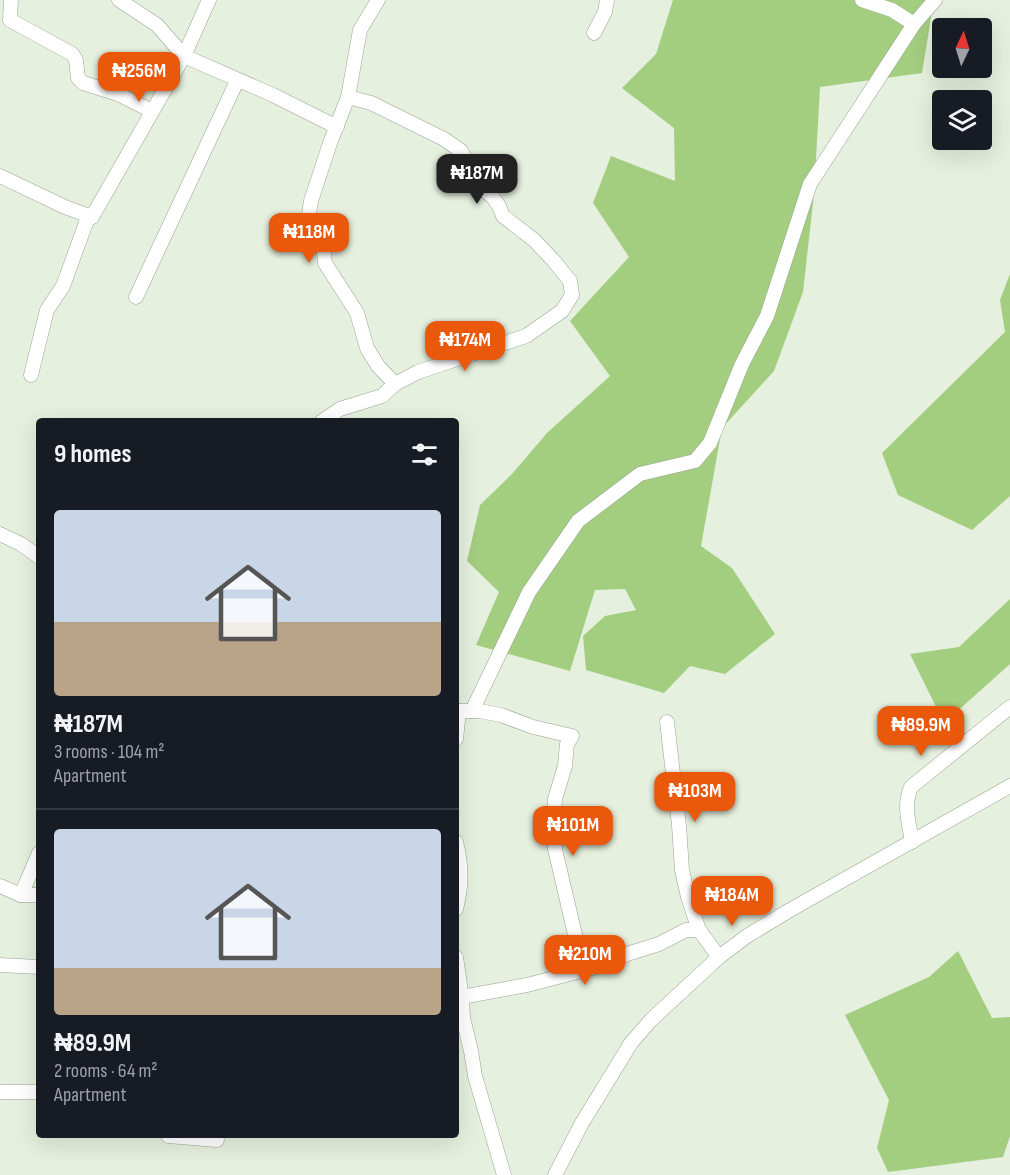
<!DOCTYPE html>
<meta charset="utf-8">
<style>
body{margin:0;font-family:"Sofia Sans Condensed",sans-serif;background:#20242c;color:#f1f3f6;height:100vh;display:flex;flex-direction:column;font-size:22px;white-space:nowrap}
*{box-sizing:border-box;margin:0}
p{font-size:20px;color:#9ea1a6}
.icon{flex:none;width:33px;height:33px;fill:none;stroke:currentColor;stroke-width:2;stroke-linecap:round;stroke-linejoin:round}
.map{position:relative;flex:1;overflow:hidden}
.sheet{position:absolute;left:36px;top:418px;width:423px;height:720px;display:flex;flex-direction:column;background:#171b24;border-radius:6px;box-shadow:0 6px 24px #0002}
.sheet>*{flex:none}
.needle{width:39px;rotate:4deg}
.buttons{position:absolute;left:932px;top:18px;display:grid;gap:12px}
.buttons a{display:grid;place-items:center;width:60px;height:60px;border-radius:6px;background:#171b24;box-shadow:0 6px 24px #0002;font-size:30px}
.price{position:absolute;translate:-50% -51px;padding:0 14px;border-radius:12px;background:#ea580c;color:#fff;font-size:20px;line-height:39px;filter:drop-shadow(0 2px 3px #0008)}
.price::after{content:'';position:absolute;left:50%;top:36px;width:18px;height:14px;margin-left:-9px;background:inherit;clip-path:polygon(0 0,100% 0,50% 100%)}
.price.selected{background:#222;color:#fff}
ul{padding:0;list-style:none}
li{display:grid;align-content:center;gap:12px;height:318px;padding:0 18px}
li+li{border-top:2px solid #363941}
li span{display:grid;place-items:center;height:186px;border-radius:6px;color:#555}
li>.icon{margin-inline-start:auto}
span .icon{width:108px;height:108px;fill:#fffc;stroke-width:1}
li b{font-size:26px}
h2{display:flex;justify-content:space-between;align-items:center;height:72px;padding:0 18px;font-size:26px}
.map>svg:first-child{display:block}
</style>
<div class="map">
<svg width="1010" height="1175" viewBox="0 0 1010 1175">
<rect width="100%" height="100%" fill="#e6f0de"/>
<!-- forest -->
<g fill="#a3cd7f">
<path d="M 673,0 L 934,0 L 922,73 L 820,87 L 814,194 L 803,292 L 774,371 L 722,428 L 701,546 L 732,568 L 775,634 L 725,674 L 690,666 L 664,693 L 586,670 L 583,636 L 605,616 L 636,610 L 625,589 L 595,590 L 570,671 L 476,645 L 499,592 L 467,561 L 480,505 L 512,474 L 547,433 L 610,376 L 570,321 L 629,257 L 593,203 L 611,156 L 675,181 L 674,128 L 622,88 L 656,54 Z"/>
<path d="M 1010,274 L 1010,496 L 972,530 L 898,495 L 882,453 L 1005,332 L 1000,300 Z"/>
<path d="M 1010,599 L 1010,664 L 944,723 L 910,654 L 959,647 Z"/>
<path d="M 958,951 L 992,1018 L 1010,1017 L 1010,1136 L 1003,1157 L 888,1172 L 877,1148 L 889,1100 L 845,1015 L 929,977 Z"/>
</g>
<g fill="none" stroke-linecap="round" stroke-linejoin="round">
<defs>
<g id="minor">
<path d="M 11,0 L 10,20 L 72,54 L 76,60 L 78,78 L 83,83 L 118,94 L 152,111"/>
<path d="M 119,0 L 157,25 L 184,56 L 273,95 L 337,127"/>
<path d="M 378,0 L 360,30 L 348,97 L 330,143 L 311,201 L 309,214 L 322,236 L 325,263 L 357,313 L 367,348 L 378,366 L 395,384"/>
<path d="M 862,0 L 892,10 L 914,24"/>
<path d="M 594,33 L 605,12 L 607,0"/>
<path d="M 0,176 L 65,207 L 92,217"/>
<path d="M 136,297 L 237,81"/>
<path d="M 31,375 L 47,310 L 63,286 L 87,220 L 92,217 L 184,56 L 209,0"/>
<path d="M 321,422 L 340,409 L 382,396 L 395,384 L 418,372 L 526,336 L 562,311 L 572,295 L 570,281 L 553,260 L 534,240 L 503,216 L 499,206 L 492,196 L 479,187 L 461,151 L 444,139 L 371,103 L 348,97"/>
<path d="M 0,534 L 21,544 L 39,557"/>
<path d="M 456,711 L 480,711 L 501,715 L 533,727 L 572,736 L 567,744 L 565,766 L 555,799 L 554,821 L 555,849 L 576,939 L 580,971"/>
<path d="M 472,711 L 529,592 L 578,521 L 640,474 L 695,461 L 710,443 L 742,364 L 767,316 L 810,184 L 914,24 L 935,0"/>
<path d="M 667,722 L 679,825 L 682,870 L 688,897 L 699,930 L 719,957"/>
<path d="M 456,739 L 459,711"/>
<path d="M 456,842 C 462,866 462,885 456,909"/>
<path d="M 912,842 C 909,822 903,806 911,787 L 1010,707"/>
<path d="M 0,886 L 21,895 L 39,895"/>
<path d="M 21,895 L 39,853"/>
<path d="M 456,957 L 462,999 L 463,1018 L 471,1051 L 475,1076 L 504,1175"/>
<path d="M 0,965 L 39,967"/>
<path d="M 456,998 L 527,985 L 596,967 L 630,953 L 659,944 L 686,930 L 699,930"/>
<path d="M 0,1092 L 39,1092"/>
<path d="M 168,1136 L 217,1140"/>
<path d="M 555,1175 L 582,1123 L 631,1043 L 651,1020 L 719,957 L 747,936 L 790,910 L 1010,786"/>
</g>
</defs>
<!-- minor casing -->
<use href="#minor" stroke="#9aa392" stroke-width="15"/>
<!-- minor -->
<use href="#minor" stroke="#fff" stroke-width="14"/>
</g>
</svg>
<div class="buttons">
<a><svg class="needle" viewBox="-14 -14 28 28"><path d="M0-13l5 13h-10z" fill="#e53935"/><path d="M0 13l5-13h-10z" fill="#9ea1a6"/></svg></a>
<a><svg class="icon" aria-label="layers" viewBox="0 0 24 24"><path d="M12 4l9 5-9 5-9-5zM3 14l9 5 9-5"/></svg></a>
</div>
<b class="price" style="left:139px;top:103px">₦256M</b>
<b class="price selected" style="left:477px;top:205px">₦187M</b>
<b class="price" style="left:309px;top:264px">₦118M</b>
<b class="price" style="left:465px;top:372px">₦174M</b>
<b class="price" style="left:921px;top:757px">₦89.9M</b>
<b class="price" style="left:695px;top:823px">₦103M</b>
<b class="price" style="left:573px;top:857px">₦101M</b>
<b class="price" style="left:732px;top:927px">₦184M</b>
<b class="price" style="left:585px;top:986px">₦210M</b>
<section class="sheet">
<h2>9 homes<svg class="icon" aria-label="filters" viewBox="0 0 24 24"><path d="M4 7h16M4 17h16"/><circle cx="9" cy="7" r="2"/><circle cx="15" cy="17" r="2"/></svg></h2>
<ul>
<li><span style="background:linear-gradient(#c9d6e8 60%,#b9a48a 0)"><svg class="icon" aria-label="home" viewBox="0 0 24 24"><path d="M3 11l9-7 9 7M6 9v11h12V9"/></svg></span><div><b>₦187M</b><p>3 rooms · 104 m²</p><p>Apartment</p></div></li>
<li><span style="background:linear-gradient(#c9d6e8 75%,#b9a48a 0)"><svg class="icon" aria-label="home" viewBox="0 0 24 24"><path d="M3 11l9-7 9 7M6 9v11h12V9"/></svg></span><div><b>₦89.9M</b><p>2 rooms · 64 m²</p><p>Apartment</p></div></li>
</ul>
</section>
</div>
